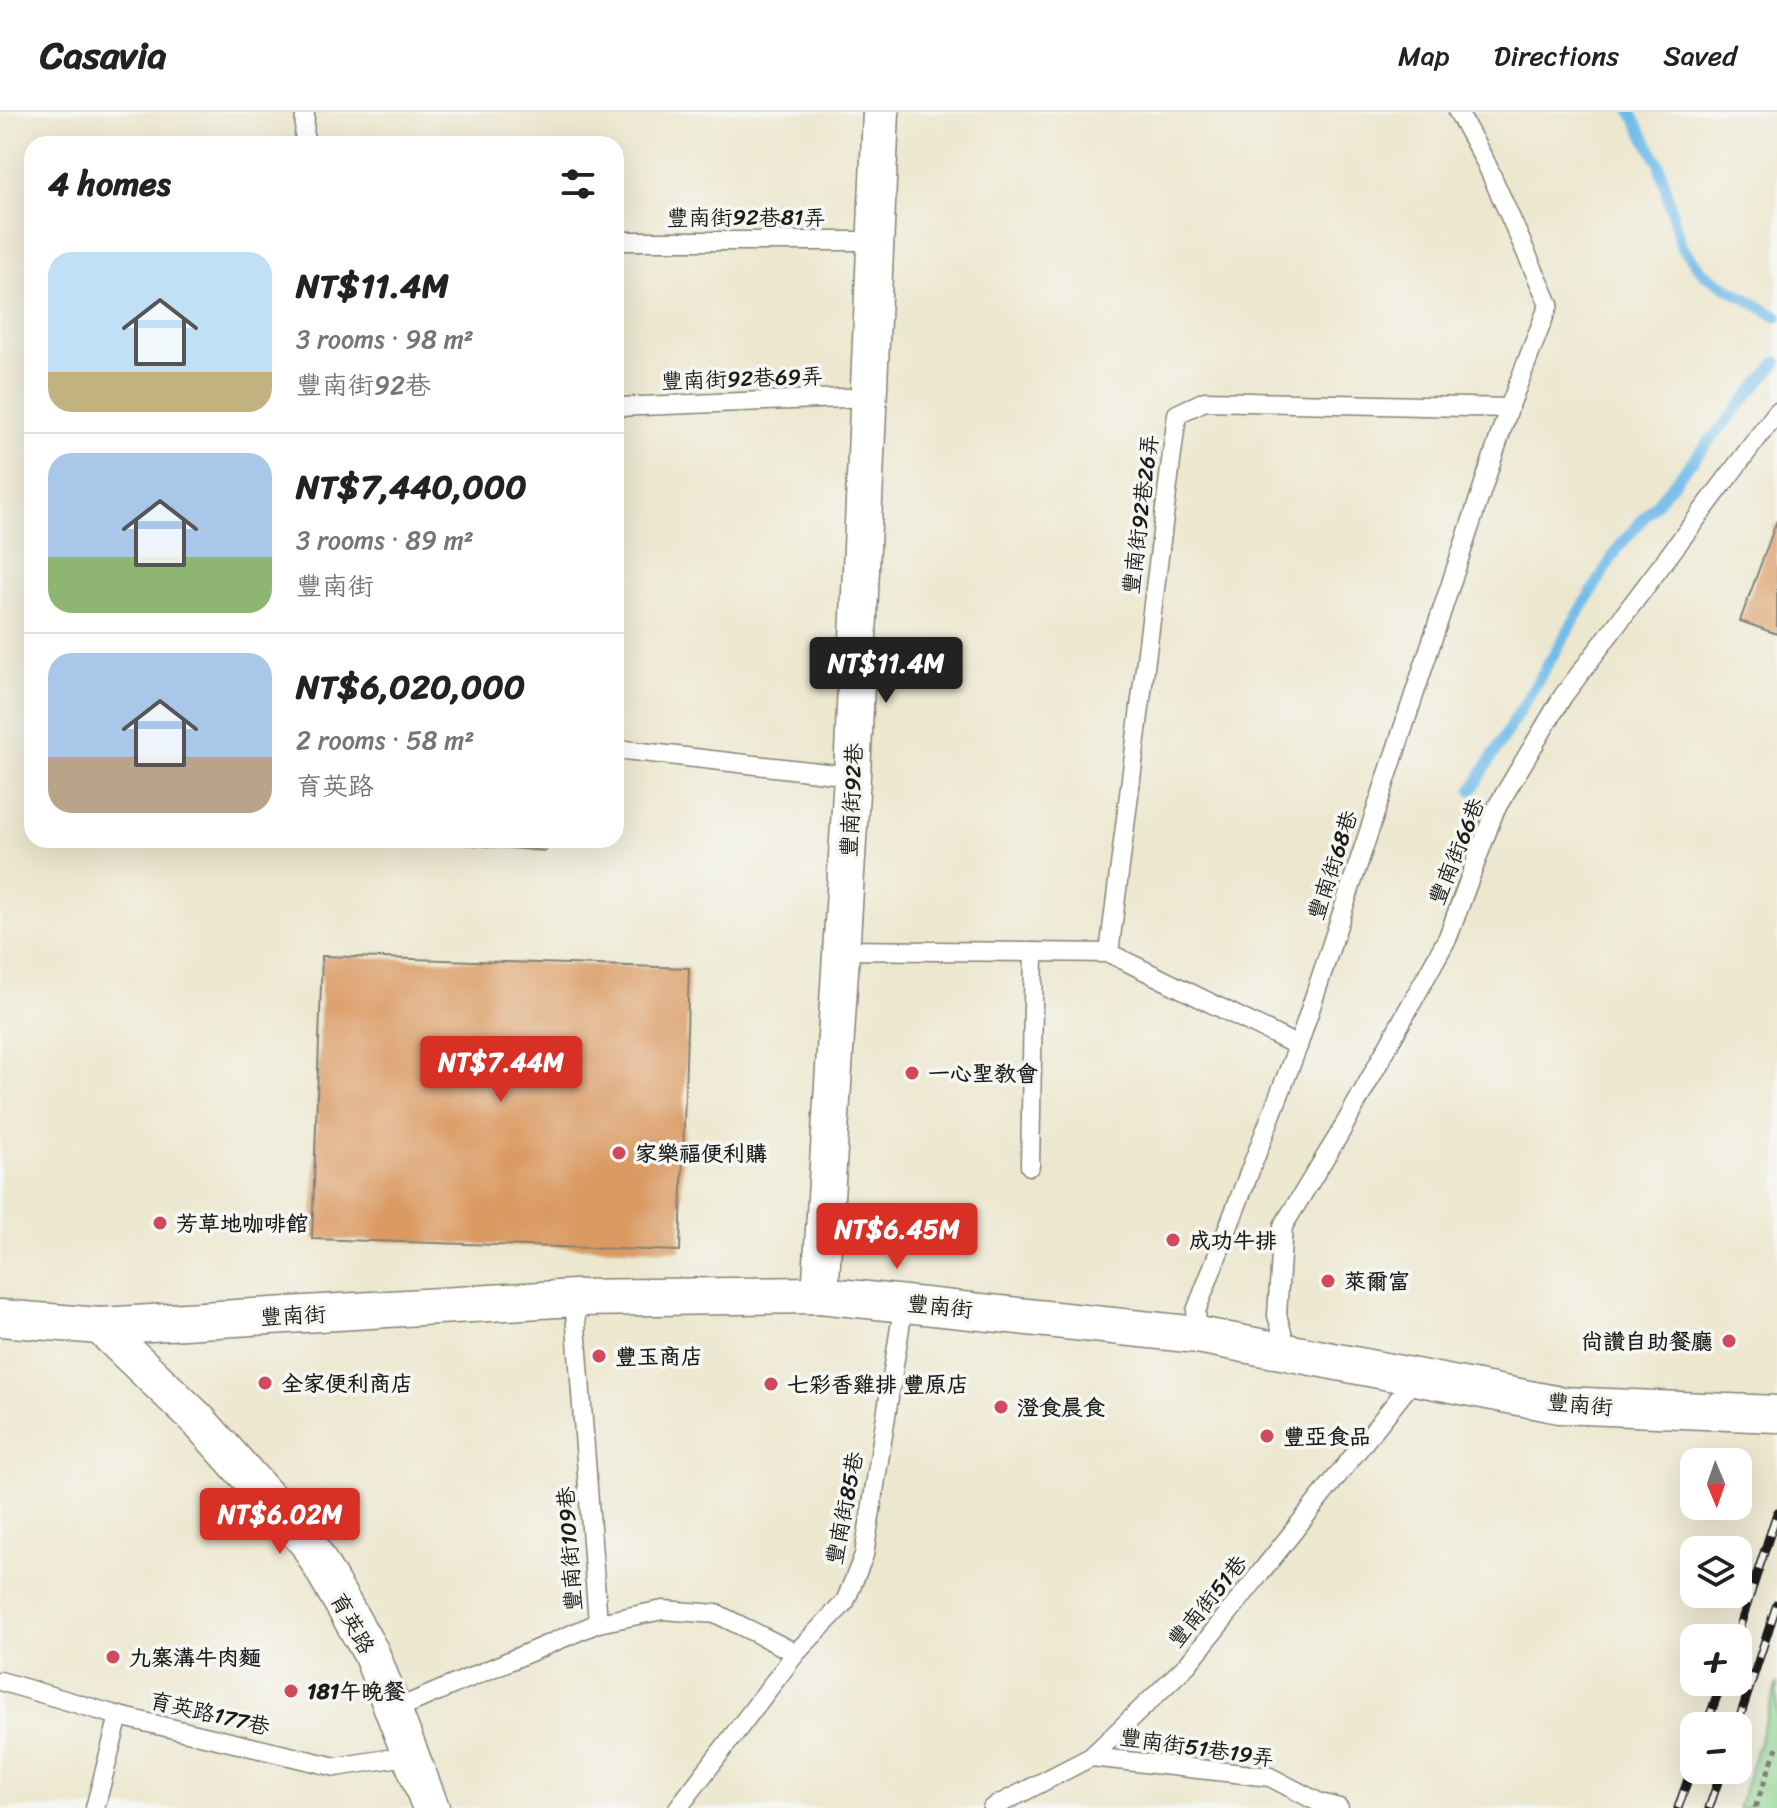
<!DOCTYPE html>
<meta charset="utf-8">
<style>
body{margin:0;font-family:Sriracha,"LXGW WenKai TC",sans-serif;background:#f6f6f6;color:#222;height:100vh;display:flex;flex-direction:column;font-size:30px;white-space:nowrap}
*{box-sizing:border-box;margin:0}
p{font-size:26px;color:#767676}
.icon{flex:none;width:44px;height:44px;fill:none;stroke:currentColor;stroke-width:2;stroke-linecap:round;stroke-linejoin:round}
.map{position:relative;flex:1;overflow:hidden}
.details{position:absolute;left:24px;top:24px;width:600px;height:712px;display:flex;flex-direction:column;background:#fff;border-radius:24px;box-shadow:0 8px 32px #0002}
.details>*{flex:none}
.needle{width:52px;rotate:178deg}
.buttons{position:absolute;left:1680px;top:1336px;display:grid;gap:16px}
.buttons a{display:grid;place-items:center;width:72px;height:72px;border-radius:16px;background:#fff;box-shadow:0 8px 32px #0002;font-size:40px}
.price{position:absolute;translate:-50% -68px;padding:0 18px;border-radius:8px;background:#d93025;color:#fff;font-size:26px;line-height:52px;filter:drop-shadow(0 2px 4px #0008)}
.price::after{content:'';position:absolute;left:50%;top:48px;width:24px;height:18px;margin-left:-12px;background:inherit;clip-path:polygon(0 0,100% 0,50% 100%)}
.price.selected{background:#222;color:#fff}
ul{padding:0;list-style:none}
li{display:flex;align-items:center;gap:24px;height:200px;padding:0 24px}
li+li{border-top:2px solid #e0e0e0}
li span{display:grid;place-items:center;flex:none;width:224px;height:160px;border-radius:24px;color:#555}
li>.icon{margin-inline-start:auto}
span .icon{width:96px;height:96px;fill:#fffc;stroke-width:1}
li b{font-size:34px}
h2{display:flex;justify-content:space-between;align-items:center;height:96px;padding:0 24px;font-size:34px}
header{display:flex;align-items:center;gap:48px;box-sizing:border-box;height:112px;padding:0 40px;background:#fff;border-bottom:2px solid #e0e0e0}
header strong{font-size:38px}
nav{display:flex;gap:44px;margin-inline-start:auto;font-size:28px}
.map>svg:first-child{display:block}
</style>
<header>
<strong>Casavia</strong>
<nav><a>Map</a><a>Directions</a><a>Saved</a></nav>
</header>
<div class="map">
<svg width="1777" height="1696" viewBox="0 0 1777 1696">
<rect width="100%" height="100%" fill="#f6f6f2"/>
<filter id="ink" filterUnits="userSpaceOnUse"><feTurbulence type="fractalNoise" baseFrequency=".0125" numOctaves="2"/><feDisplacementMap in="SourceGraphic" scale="16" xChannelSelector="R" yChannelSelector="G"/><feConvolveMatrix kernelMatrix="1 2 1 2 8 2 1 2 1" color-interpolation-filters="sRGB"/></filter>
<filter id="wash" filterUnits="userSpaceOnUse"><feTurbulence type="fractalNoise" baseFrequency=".006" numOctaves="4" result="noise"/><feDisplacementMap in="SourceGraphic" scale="32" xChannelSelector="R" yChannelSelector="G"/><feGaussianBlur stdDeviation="1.8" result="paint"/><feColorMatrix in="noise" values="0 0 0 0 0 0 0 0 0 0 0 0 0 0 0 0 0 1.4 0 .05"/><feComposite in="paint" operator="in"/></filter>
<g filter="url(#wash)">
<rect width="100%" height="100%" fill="#ece7ce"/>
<!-- green -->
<path fill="#8bd38f" stroke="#547856" stroke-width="2" d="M 1777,1571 L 1777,1696 L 1738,1696 L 1741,1687 Z"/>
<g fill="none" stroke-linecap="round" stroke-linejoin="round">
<!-- stream -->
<g stroke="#71bcea" stroke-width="11">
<path d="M 1631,0 L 1659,52 L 1681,134 L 1704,162 L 1777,205"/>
<path d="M 1472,678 L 1618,436 L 1777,250"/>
</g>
</g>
<g id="blocks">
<!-- building -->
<g fill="#da9a62">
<path d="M 1777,408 L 1777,522 L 1740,509 Z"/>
<path d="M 414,728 L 547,728 L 546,739 Z"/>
<path d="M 322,844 L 689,856 L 680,1139 L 312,1127 Z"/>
</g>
</g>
</g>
<g filter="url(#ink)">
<use href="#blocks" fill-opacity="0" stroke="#848275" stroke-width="2"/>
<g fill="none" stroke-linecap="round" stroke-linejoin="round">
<defs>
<g id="lane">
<path d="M 304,32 L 305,0"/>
<path d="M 616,129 L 876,129"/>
<path d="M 616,295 L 870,285"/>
<path d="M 616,637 L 852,664"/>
<path d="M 843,838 L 1109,841 L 1298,934"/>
<path d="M 1109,841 L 1177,302 L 1205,289 L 1509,296"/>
<path d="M 1030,1054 L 1034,840"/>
<path d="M 1198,1223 L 1196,1199 L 1298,934 L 1509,296 L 1549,192 L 1486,51 L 1458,0"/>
<path d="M 1287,1238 L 1277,1203 L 1283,1114 L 1340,1021 L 1448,825 L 1495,698 L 1563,584 L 1777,300"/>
<path d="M 598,1511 L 663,1498 L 717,1502 L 796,1541"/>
<path d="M 0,1569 L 119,1604 L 336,1655 L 413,1643"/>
<path d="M 394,1598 L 598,1511 L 574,1186"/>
<path d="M 1091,1645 L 1270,1665 L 1320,1691 L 1339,1696"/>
<path d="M 95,1696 L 119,1604"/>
<path d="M 678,1696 L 796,1541 L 845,1490 L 864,1443 L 904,1190"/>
<path d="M 992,1696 L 1091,1645 L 1188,1552 L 1416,1265"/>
</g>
<g id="street">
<path d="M 820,1183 L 852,664 L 881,0"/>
<path d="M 0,1206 L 100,1214 L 574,1186 L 820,1183 L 1198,1223 L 1560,1293 L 1777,1302"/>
<path d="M 100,1214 L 198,1308 L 308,1431 L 371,1541 L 431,1696"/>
</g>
</defs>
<!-- lane casing -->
<use href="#lane" stroke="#848275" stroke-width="21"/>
<!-- street casing -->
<use href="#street" stroke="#848275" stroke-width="39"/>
<!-- path -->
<path stroke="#848275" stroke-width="5" stroke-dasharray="6 6" stroke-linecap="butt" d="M 1755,1696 L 1777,1635"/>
<!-- lane -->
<use href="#lane" stroke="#fff" stroke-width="18"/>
<!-- street -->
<use href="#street" stroke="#fff" stroke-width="36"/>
<defs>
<g id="rail">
<path d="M 1736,1526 L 1777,1401"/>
<path d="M 1706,1614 L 1722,1570"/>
<path d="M 1737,1614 L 1777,1492"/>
<path d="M 1678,1696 L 1694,1650"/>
<path d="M 1709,1696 L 1722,1658"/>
</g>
</defs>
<!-- rail casing -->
<use href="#rail" stroke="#1c1c1c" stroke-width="9"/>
<!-- rail -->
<use href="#rail" stroke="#f6f6f2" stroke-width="6" stroke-dasharray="18" stroke-linecap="butt"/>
</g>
</g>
<!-- markers -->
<g fill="#d1495b" stroke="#f6f6f2" stroke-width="3">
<circle cx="912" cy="961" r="8"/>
<circle cx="619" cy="1041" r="8"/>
<circle cx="160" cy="1111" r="8"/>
<circle cx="1173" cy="1128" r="8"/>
<circle cx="1328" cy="1169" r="8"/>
<circle cx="1729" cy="1229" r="8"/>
<circle cx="599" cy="1244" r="8"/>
<circle cx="265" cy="1271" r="8"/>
<circle cx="771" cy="1272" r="8"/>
<circle cx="1001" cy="1295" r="8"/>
<circle cx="1267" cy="1324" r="8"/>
<circle cx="113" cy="1545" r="8"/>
<circle cx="291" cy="1579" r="8"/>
</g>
<g text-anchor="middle" stroke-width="7" stroke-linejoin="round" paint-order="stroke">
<!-- street labels -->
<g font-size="22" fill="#1c1c1c" stroke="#f6f6f2">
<text x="746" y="113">豐南街92巷81弄</text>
<text transform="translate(742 266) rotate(-2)" y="8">豐南街92巷69弄</text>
<text transform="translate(1140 402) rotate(-83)" y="8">豐南街92巷26弄</text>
<text transform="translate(851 688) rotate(-87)" y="8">豐南街92巷</text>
<text transform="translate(1456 739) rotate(-68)" y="8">豐南街66巷</text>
<text transform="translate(1332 753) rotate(-72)" y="8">豐南街68巷</text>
<text transform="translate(940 1194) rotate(6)" y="8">豐南街</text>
<text transform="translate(293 1203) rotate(-3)" y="8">豐南街</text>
<text transform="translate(1580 1292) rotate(5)" y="8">豐南街</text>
<text transform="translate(844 1396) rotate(-79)" y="8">豐南街85巷</text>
<text transform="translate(569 1437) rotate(-94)" y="8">豐南街109巷</text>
<text transform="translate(1207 1489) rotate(-51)" y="8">豐南街51巷</text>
<text transform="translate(353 1511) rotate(61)" y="8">育英路</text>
<text transform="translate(210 1601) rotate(13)" y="8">育英路177巷</text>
<text transform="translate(1197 1635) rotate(8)" y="8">豐南街51巷19弄</text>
</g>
<!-- poi labels -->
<g font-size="22" font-weight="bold" fill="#1c1c1c" stroke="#f6f6f2" text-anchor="start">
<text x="928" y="969">一心聖教會</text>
<text x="635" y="1049">家樂福便利購</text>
<text x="176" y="1119">芳草地咖啡館</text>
<text x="1189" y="1136">成功牛排</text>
<text x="1344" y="1177">萊爾富</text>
<text x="1713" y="1237" text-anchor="end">尚讚自助餐廳</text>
<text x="615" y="1252">豐玉商店</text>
<text x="281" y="1279">全家便利商店</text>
<text x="787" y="1280">七彩香雞排 豐原店</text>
<text x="1017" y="1303">澄食晨食</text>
<text x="1283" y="1332">豐亞食品</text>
<text x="129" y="1553">九寨溝牛肉麵</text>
<text x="307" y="1587">181午晚餐</text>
</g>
</g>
</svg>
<div class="buttons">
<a><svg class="needle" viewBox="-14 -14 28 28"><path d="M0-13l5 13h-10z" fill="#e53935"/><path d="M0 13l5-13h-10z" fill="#767676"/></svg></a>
<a><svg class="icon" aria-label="layers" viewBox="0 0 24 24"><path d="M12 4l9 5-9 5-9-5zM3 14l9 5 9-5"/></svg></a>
<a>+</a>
<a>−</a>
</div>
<b class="price selected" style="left:886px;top:593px">NT$11.4M</b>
<b class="price" style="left:501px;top:992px">NT$7.44M</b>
<b class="price" style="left:897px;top:1159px">NT$6.45M</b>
<b class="price" style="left:280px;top:1444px">NT$6.02M</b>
<section class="details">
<h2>4 homes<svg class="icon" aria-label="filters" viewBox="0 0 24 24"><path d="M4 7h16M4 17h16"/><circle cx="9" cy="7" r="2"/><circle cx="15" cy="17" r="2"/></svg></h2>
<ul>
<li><span style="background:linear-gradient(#bfe0f5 75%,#c2b280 0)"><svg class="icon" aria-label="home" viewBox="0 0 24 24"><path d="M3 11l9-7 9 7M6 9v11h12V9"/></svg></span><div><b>NT$11.4M</b><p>3 rooms · 98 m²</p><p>豐南街92巷</p></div></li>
<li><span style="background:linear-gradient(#a9c7e8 65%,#8fb573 0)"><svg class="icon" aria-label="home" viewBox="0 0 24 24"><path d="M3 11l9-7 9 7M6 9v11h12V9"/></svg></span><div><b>NT$7,440,000</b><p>3 rooms · 89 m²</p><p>豐南街</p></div></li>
<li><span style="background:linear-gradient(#a9c7e8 65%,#b9a48a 0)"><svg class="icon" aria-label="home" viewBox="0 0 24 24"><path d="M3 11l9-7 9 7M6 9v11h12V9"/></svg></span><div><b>NT$6,020,000</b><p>2 rooms · 58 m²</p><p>育英路</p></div></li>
</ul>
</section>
</div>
